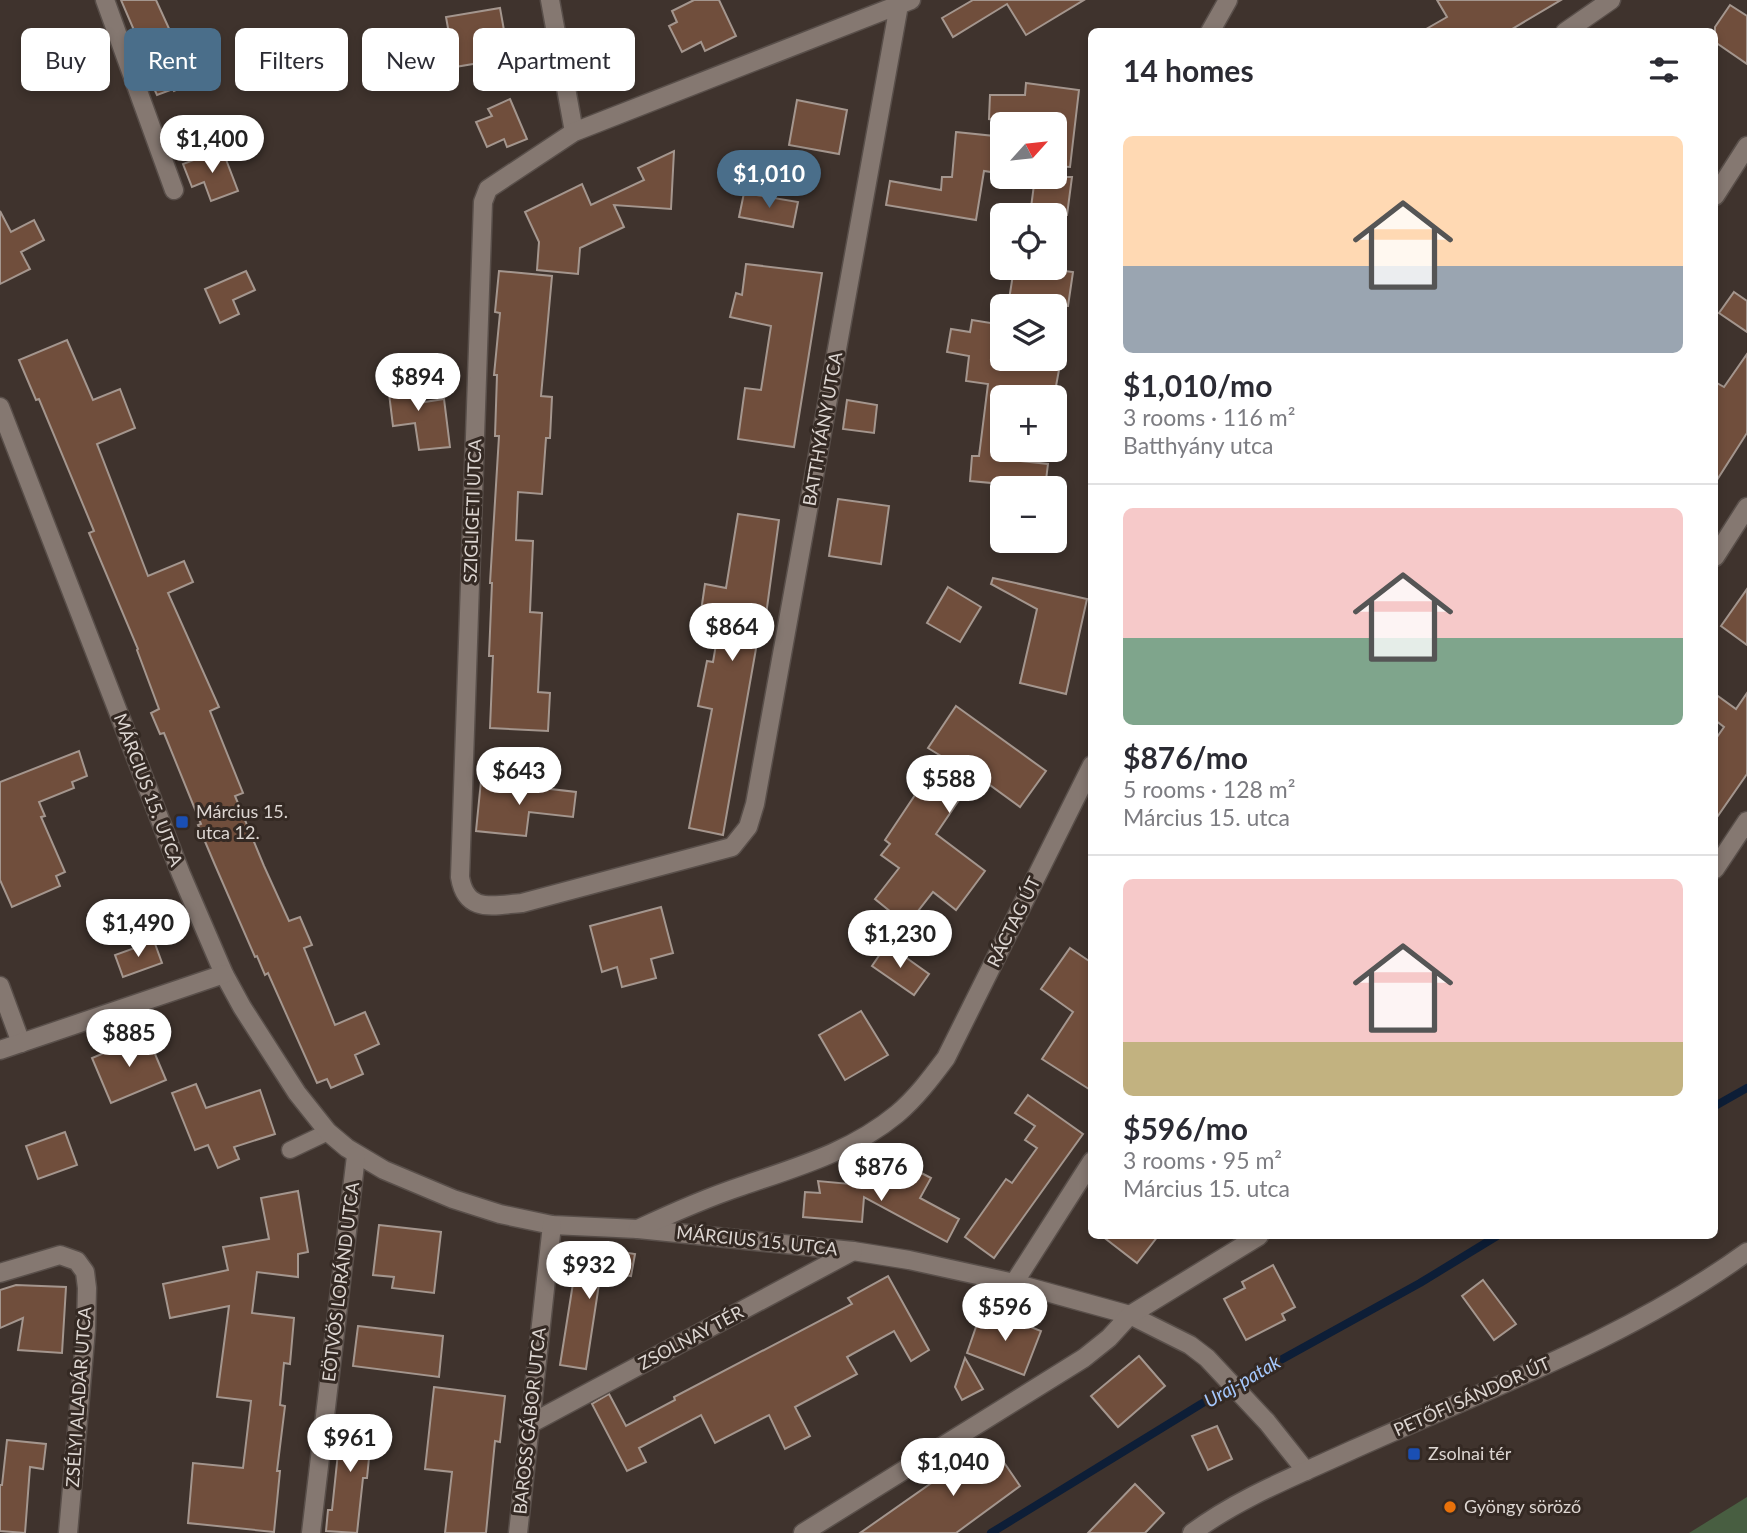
<!DOCTYPE html>
<meta charset="utf-8">
<style>
body{margin:0;font-family:Lato,sans-serif;background:#f7f7f7;color:#2b2b33;height:100vh;display:flex;flex-direction:column;font-size:26px;white-space:nowrap}
*{box-sizing:border-box;margin:0}
p{font-size:23px;color:#7c7c81}
.icon{flex:none;width:38px;height:38px;fill:none;stroke:currentColor;stroke-width:2;stroke-linecap:round;stroke-linejoin:round}
.map{position:relative;flex:1;overflow:hidden}
.side{position:absolute;left:1088px;top:28px;width:630px;height:1211px;display:flex;flex-direction:column;background:#fff;border-radius:10px;box-shadow:0 4px 10px #0003}
.side>*{flex:none}
.banner{position:absolute;left:21px;top:28px;width:665px;height:63px;display:flex;gap:14px}
.needle{width:46px;rotate:63deg}
.fabs{position:absolute;left:990px;top:112px;display:grid;gap:14px}
.fabs a{display:grid;place-items:center;width:77px;height:77px;border-radius:10px;background:#fff;box-shadow:0 4px 10px #0003;font-size:35px}
.price{position:absolute;translate:-50% -60px;padding:0 16px;border-radius:24px;background:#fff;color:#222;font-size:23px;line-height:46px;filter:drop-shadow(0 2px 4px #0008)}
.price::after{content:'';position:absolute;left:50%;top:42px;width:21px;height:16px;margin-left:-10px;background:inherit;clip-path:polygon(0 0,100% 0,50% 100%)}
.price.active{background:#4a6e8a;color:#fff}
ul{padding:0;list-style:none}
li{display:grid;align-content:center;gap:14px;height:371px;padding:0 35px}
li+li{border-top:2px solid #e1e1e2}
li span{display:grid;place-items:center;height:217px;border-radius:10px;color:#555}
li>.icon{margin-inline-start:auto}
span .icon{width:126px;height:126px;fill:#fffc;stroke-width:1}
li b{font-size:30px}
h2{display:flex;justify-content:space-between;align-items:center;height:84px;padding:0 35px;font-size:30px}
.chip{padding:0 24px;border-radius:10px;background:#fff;box-shadow:0 4px 10px #0003;font-size:24px;line-height:63px}
.chip.active{background:#4a6e8a;color:#fff}
.map>svg:first-child{display:block}
</style>
<div class="map">
<svg width="1747" height="1533" viewBox="0 0 1747 1533">
<rect width="100%" height="100%" fill="#3f332d"/>
<!-- green -->
<path fill="#485e41" d="M 1747,1497 L 1747,1533 L 1689,1533 Z"/>
<g fill="none" stroke-linecap="round" stroke-linejoin="round">
<!-- stream -->
<g stroke="#0d1e37" stroke-width="8">
<path d="M 1715,1106 L 1747,1088"/>
<path d="M 991,1533 L 1201,1404 L 1420,1283 L 1497,1236"/>
</g>
</g>
<!-- building -->
<g fill="#704e3c" stroke="#a4968e" stroke-width="2">
<path d="M 121,0 L 156,0 L 176,44 L 188,39 L 205,77 L 174,91 L 173,89 L 157,95 L 148,75 L 152,72 Z"/>
<path d="M 694,0 L 719,0 L 736,36 L 705,51 L 701,42 L 682,52 L 669,26 L 677,22 L 672,11 Z"/>
<path d="M 973,0 L 1084,0 L 1026,35 L 1007,4 L 953,37 L 942,18 Z"/>
<path d="M 1437,0 L 1561,0 L 1507,32 L 1421,32 L 1447,17 Z"/>
<path d="M 1730,5 L 1747,16 L 1747,64 L 1715,42 L 1715,27 Z"/>
<path d="M 500,8 L 509,58 L 455,67 L 446,17 Z"/>
<path d="M 1026,83 L 1079,90 L 1070,167 L 1055,166 L 1055,124 L 1028,124 L 989,119 L 990,95 L 1025,95 Z"/>
<path d="M 510,99 L 527,139 L 507,147 L 504,139 L 487,147 L 476,122 L 492,116 L 488,109 Z"/>
<path d="M 797,100 L 847,110 L 839,154 L 789,145 Z"/>
<path d="M 956,132 L 994,136 L 991,172 L 984,171 L 976,220 L 886,205 L 890,181 L 941,190 L 942,177 L 952,177 Z"/>
<path d="M 222,149 L 238,191 L 211,201 L 204,182 L 192,187 L 183,164 Z"/>
<path d="M 674,151 L 671,209 L 614,205 L 624,227 L 580,248 L 578,274 L 537,270 L 539,242 L 525,212 L 582,184 L 591,205 L 644,180 L 638,168 Z"/>
<path d="M 1035,177 L 1072,177 L 1067,215 L 1030,215 Z"/>
<path d="M 744,193 L 798,202 L 793,227 L 739,217 Z"/>
<path d="M 0,211 L 11,232 L 34,220 L 44,240 L 21,252 L 30,269 L 0,284 Z"/>
<path d="M 746,264 L 822,273 L 794,447 L 738,439 L 745,388 L 761,390 L 771,326 L 730,317 L 736,293 L 742,295 Z"/>
<path d="M 1014,268 L 1065,268 L 1065,271 L 1073,272 L 1068,306 L 1008,306 Z"/>
<path d="M 246,271 L 255,290 L 233,300 L 239,314 L 220,323 L 205,289 Z"/>
<path d="M 499,271 L 552,276 L 541,396 L 552,397 L 550,438 L 546,438 L 542,494 L 518,492 L 516,540 L 533,541 L 530,612 L 542,613 L 538,692 L 550,693 L 548,731 L 490,728 L 493,656 L 489,656 L 492,583 L 490,583 L 499,436 L 495,436 L 497,375 L 494,375 L 500,313 L 495,312 Z"/>
<path d="M 1734,292 L 1747,301 L 1747,332 L 1719,313 Z"/>
<path d="M 972,320 L 997,324 L 991,359 L 1061,359 L 1054,397 L 1003,397 L 1003,459 L 1048,464 L 1045,488 L 1002,488 L 1002,484 L 970,481 L 972,456 L 979,456 L 988,384 L 966,381 L 969,356 L 947,352 L 951,329 L 970,332 Z"/>
<path d="M 67,340 L 93,400 L 120,389 L 135,428 L 97,444 L 148,576 L 184,561 L 193,582 L 168,593 L 219,707 L 210,711 L 243,793 L 235,796 L 264,866 L 289,921 L 300,917 L 312,945 L 304,948 L 335,1025 L 365,1012 L 379,1044 L 355,1055 L 363,1074 L 331,1088 L 327,1079 L 317,1083 L 268,973 L 265,975 L 257,956 L 255,957 L 215,865 L 198,825 L 201,824 L 164,733 L 160,734 L 151,713 L 159,709 L 137,650 L 138,649 L 89,533 L 94,531 L 39,399 L 36,400 L 19,360 Z"/>
<path d="M 1747,354 L 1747,433 L 1715,483 L 1715,382 L 1724,387 Z"/>
<path d="M 415,374 L 418,403 L 444,399 L 450,447 L 419,450 L 415,423 L 393,426 L 387,377 Z"/>
<path d="M 847,400 L 877,405 L 874,433 L 843,429 Z"/>
<path d="M 838,499 L 889,506 L 881,564 L 829,556 Z"/>
<path d="M 738,514 L 779,520 L 762,644 L 757,643 L 723,835 L 689,828 L 712,709 L 698,706 L 707,661 L 713,662 L 720,621 L 700,618 L 705,584 L 726,588 Z"/>
<path d="M 993,578 L 1087,599 L 1066,694 L 1020,683 L 1037,609 L 991,584 Z"/>
<path d="M 948,587 L 981,607 L 960,642 L 927,623 Z"/>
<path d="M 1747,589 L 1747,645 L 1721,626 Z"/>
<path d="M 1747,693 L 1747,774 L 1715,820 L 1715,740 L 1724,727 L 1715,720 L 1715,694 L 1736,709 Z"/>
<path d="M 956,706 L 1046,771 L 1020,807 L 976,775 L 936,834 L 985,871 L 956,910 L 933,892 L 907,925 L 875,899 L 899,868 L 881,855 L 890,844 L 885,840 L 941,756 L 928,748 Z"/>
<path d="M 79,751 L 87,776 L 72,782 L 74,788 L 39,802 L 45,816 L 41,817 L 65,872 L 56,876 L 60,886 L 12,907 L 0,880 L 0,782 Z"/>
<path d="M 481,781 L 576,792 L 573,817 L 529,812 L 526,836 L 476,831 Z"/>
<path d="M 661,907 L 673,953 L 651,959 L 656,978 L 622,987 L 617,967 L 602,972 L 590,926 Z"/>
<path d="M 154,941 L 162,963 L 123,977 L 115,955 Z"/>
<path d="M 887,944 L 929,974 L 914,995 L 872,966 Z"/>
<path d="M 1070,948 L 1092,963 L 1092,1091 L 1042,1059 L 1073,1012 L 1041,989 Z"/>
<path d="M 861,1011 L 888,1055 L 845,1080 L 819,1035 Z"/>
<path d="M 147,1035 L 166,1080 L 111,1103 L 92,1058 Z"/>
<path d="M 196,1084 L 206,1108 L 260,1090 L 275,1134 L 234,1147 L 239,1159 L 218,1168 L 208,1145 L 195,1150 L 172,1093 Z"/>
<path d="M 1028,1095 L 1083,1134 L 994,1258 L 965,1237 L 1006,1179 L 1012,1183 L 1037,1148 L 1025,1140 L 1035,1126 L 1015,1113 Z"/>
<path d="M 65,1132 L 77,1165 L 38,1179 L 26,1146 Z"/>
<path d="M 906,1165 L 931,1178 L 920,1198 L 959,1219 L 947,1242 L 864,1197 L 862,1222 L 803,1217 L 805,1192 L 820,1193 L 818,1181 L 894,1188 Z"/>
<path d="M 298,1191 L 308,1252 L 298,1254 L 298,1277 L 257,1272 L 252,1313 L 294,1318 L 290,1364 L 284,1363 L 280,1405 L 285,1406 L 277,1471 L 280,1471 L 274,1532 L 188,1523 L 193,1463 L 243,1468 L 251,1401 L 217,1397 L 229,1306 L 170,1318 L 163,1284 L 228,1270 L 223,1247 L 269,1239 L 261,1198 Z"/>
<path d="M 379,1225 L 441,1232 L 434,1293 L 392,1288 L 394,1277 L 373,1275 Z"/>
<path d="M 1102,1236 L 1158,1236 L 1137,1263 Z"/>
<path d="M 583,1246 L 635,1254 L 631,1276 L 601,1271 L 586,1369 L 560,1365 L 574,1277 L 578,1278 Z"/>
<path d="M 1273,1265 L 1295,1307 L 1282,1314 L 1285,1320 L 1246,1340 L 1224,1299 L 1245,1288 L 1242,1282 Z"/>
<path d="M 888,1276 L 929,1350 L 911,1361 L 894,1331 L 847,1357 L 857,1374 L 795,1407 L 810,1436 L 785,1449 L 769,1415 L 715,1443 L 701,1415 L 639,1448 L 646,1462 L 627,1471 L 592,1404 L 609,1394 L 626,1426 L 675,1400 L 674,1397 L 852,1304 L 848,1298 Z"/>
<path d="M 1483,1280 L 1516,1324 L 1494,1340 L 1462,1296 Z"/>
<path d="M 16,1285 L 66,1287 L 62,1353 L 18,1350 L 23,1318 L 0,1328 L 0,1290 Z"/>
<path d="M 993,1312 L 1041,1331 L 1024,1375 L 967,1353 L 977,1324 L 987,1328 Z"/>
<path d="M 358,1326 L 443,1336 L 439,1377 L 353,1366 Z"/>
<path d="M 1139,1356 L 1165,1386 L 1118,1427 L 1091,1396 Z"/>
<path d="M 965,1358 L 983,1389 L 962,1400 L 955,1387 Z"/>
<path d="M 434,1387 L 505,1396 L 500,1442 L 495,1441 L 486,1533 L 445,1533 L 452,1472 L 425,1469 Z"/>
<path d="M 342,1415 L 373,1418 L 367,1478 L 363,1478 L 357,1533 L 326,1531 L 328,1510 L 332,1510 Z"/>
<path d="M 1217,1426 L 1232,1459 L 1208,1470 L 1192,1436 Z"/>
<path d="M 7,1440 L 46,1444 L 43,1469 L 30,1467 L 25,1533 L 0,1531 L 0,1485 L 2,1485 Z"/>
<path d="M 990,1442 L 1020,1486 L 956,1533 L 860,1533 Z"/>
<path d="M 1135,1484 L 1164,1513 L 1145,1533 L 1088,1533 Z"/>
</g>
<g fill="none" stroke-linecap="round" stroke-linejoin="round">
<defs>
<path id="lane" d="M 290,1150 L 328,1132"/>
<g id="street">
<path d="M 105,0 L 174,190"/>
<path d="M 550,0 L 574,132"/>
<path d="M 899,5 L 755,804 L 748,827 L 732,847 L 522,903 C 493,905 466,914 460,877 L 483,202 L 488,189 L 574,132 L 911,0"/>
<path d="M 1210,32 L 1228,0"/>
<path d="M 1565,32 L 1611,0"/>
<path d="M 1715,196 L 1747,146"/>
<path d="M 0,407 L 181,874 L 224,974 L 242,1007 L 297,1093 L 328,1132 L 347,1148 L 384,1170 L 453,1199 L 500,1214 L 552,1225 L 638,1229 L 853,1251 L 909,1260 L 1014,1283 L 1130,1315 L 1190,1345 L 1207,1358 L 1267,1422 L 1306,1471"/>
<path d="M 1715,557 L 1747,507"/>
<path d="M 1715,869 L 1747,821"/>
<path d="M 0,986 L 21,1043"/>
<path d="M 0,1050 L 224,974"/>
<path d="M 638,1229 C 672,1213 706,1198 742,1186 C 797,1167 851,1152 897,1114 C 916,1098 931,1078 946,1058 L 1092,765"/>
<path d="M 0,1273 L 60,1255 L 77,1261 L 85,1272 L 87,1288 L 86,1329 L 68,1533"/>
<path d="M 1014,1283 L 1092,1161"/>
<path d="M 528,1425 L 853,1251"/>
<path d="M 311,1533 L 356,1156"/>
<path d="M 518,1533 L 552,1225"/>
<path d="M 803,1533 L 1084,1358 L 1109,1338 L 1130,1315 L 1259,1236"/>
</g>
<path id="secondary" d="M 1192,1533 C 1240,1497 1298,1475 1352,1450 C 1487,1389 1627,1339 1747,1252"/>
</defs>
<!-- lane casing -->
<use href="#lane" stroke="#594f4a" stroke-width="19"/>
<!-- street casing -->
<use href="#street" stroke="#594f4a" stroke-width="21"/>
<!-- secondary casing -->
<use href="#secondary" stroke="#594f4a" stroke-width="21"/>
<!-- lane -->
<use href="#lane" stroke="#857871" stroke-width="16"/>
<!-- street -->
<use href="#street" stroke="#857871" stroke-width="18"/>
<!-- secondary -->
<use href="#secondary" stroke="#857871" stroke-width="18"/>
</g>
<!-- markers -->
<g fill="#1a4fb4" stroke="#342923" stroke-width="2.5">
<rect x="175" y="815" width="14" height="14" rx="3.5"/>
<rect x="1407" y="1447" width="14" height="14" rx="3.5"/>
</g>
<circle fill="#e8710a" stroke="#342923" stroke-width="2.5" cx="1450" cy="1507" r="7"/>
<g text-anchor="middle" stroke-width="6" stroke-linejoin="round" paint-order="stroke">
<!-- street labels -->
<g font-size="18" fill="#ddd6d2" stroke="#342923">
<text transform="translate(823 429) rotate(-80)" y="6">BATTHYÁNY UTCA</text>
<text transform="translate(473 511) rotate(-88)" y="6">SZIGLIGETI UTCA</text>
<text transform="translate(148 790) rotate(69)" y="6">MÁRCIUS 15. UTCA</text>
<text transform="translate(1014 922) rotate(-64)" y="6">RÁCTAG ÚT</text>
<text transform="translate(757 1241) rotate(6)" y="6">MÁRCIUS 15. UTCA</text>
<text transform="translate(341 1282) rotate(-83)" y="6">EÖTVÖS LORÁND UTCA</text>
<text transform="translate(691 1338) rotate(-28)" y="6">ZSOLNAY TÉR</text>
<text transform="translate(79 1397) rotate(-86)" y="6">ZSÉLYI ALADÁR UTCA</text>
<text transform="translate(1472 1397) rotate(-24)" y="6">PETŐFI SÁNDOR ÚT</text>
<text transform="translate(530 1421) rotate(-84)" y="6">BAROSS GÁBOR UTCA</text>
</g>
<!-- poi labels -->
<g font-size="18" fill="#ddd6d2" stroke="#342923" text-anchor="start">
<text x="196" y="818">Március 15.<tspan x="196" dy="21">utca 12.</tspan></text>
<text x="1428" y="1460">Zsolnai tér</text>
<text x="1464" y="1513">Gyöngy söröző</text>
</g>
<!-- water labels -->
<g font-size="19" font-style="italic" fill="#a5c8fd" stroke="#342923">
<text transform="translate(1242 1381) rotate(-30)" y="7">Uraj-patak</text>
</g>
</g>
</svg>
<div class="fabs">
<a><svg class="needle" viewBox="-14 -14 28 28"><path d="M0-13l5 13h-10z" fill="#e53935"/><path d="M0 13l5-13h-10z" fill="#7c7c81"/></svg></a>
<a><svg class="icon" aria-label="locate" viewBox="0 0 24 24"><circle cx="12" cy="12" r="6"/><path d="M12 2v4M12 18v4M2 12h4M18 12h4"/></svg></a>
<a><svg class="icon" aria-label="layers" viewBox="0 0 24 24"><path d="M12 4l9 5-9 5-9-5zM3 14l9 5 9-5"/></svg></a>
<a>+</a>
<a>−</a>
</div>
<b class="price" style="left:212px;top:175px">$1,400</b>
<b class="price active" style="left:769px;top:210px">$1,010</b>
<b class="price" style="left:418px;top:413px">$894</b>
<b class="price" style="left:732px;top:663px">$864</b>
<b class="price" style="left:519px;top:807px">$643</b>
<b class="price" style="left:949px;top:815px">$588</b>
<b class="price" style="left:138px;top:959px">$1,490</b>
<b class="price" style="left:900px;top:970px">$1,230</b>
<b class="price" style="left:129px;top:1069px">$885</b>
<b class="price" style="left:881px;top:1203px">$876</b>
<b class="price" style="left:589px;top:1301px">$932</b>
<b class="price" style="left:1005px;top:1343px">$596</b>
<b class="price" style="left:350px;top:1474px">$961</b>
<b class="price" style="left:953px;top:1498px">$1,040</b>
<div class="banner">
<a class="chip">Buy</a>
<a class="chip active">Rent</a>
<a class="chip">Filters</a>
<a class="chip">New</a>
<a class="chip">Apartment</a>
</div>
<section class="side">
<h2>14 homes<svg class="icon" aria-label="filters" viewBox="0 0 24 24"><path d="M4 7h16M4 17h16"/><circle cx="9" cy="7" r="2"/><circle cx="15" cy="17" r="2"/></svg></h2>
<ul>
<li><span style="background:linear-gradient(#ffd9b3 60%,#9aa5b1 0)"><svg class="icon" aria-label="home" viewBox="0 0 24 24"><path d="M3 11l9-7 9 7M6 9v11h12V9"/></svg></span><div><b>$1,010/mo</b><p>3 rooms · 116 m²</p><p>Batthyány utca</p></div></li>
<li><span style="background:linear-gradient(#f6c9c9 60%,#7fa58c 0)"><svg class="icon" aria-label="home" viewBox="0 0 24 24"><path d="M3 11l9-7 9 7M6 9v11h12V9"/></svg></span><div><b>$876/mo</b><p>5 rooms · 128 m²</p><p>Március 15. utca</p></div></li>
<li><span style="background:linear-gradient(#f6c9c9 75%,#c2b280 0)"><svg class="icon" aria-label="home" viewBox="0 0 24 24"><path d="M3 11l9-7 9 7M6 9v11h12V9"/></svg></span><div><b>$596/mo</b><p>3 rooms · 95 m²</p><p>Március 15. utca</p></div></li>
</ul>
</section>
</div>
